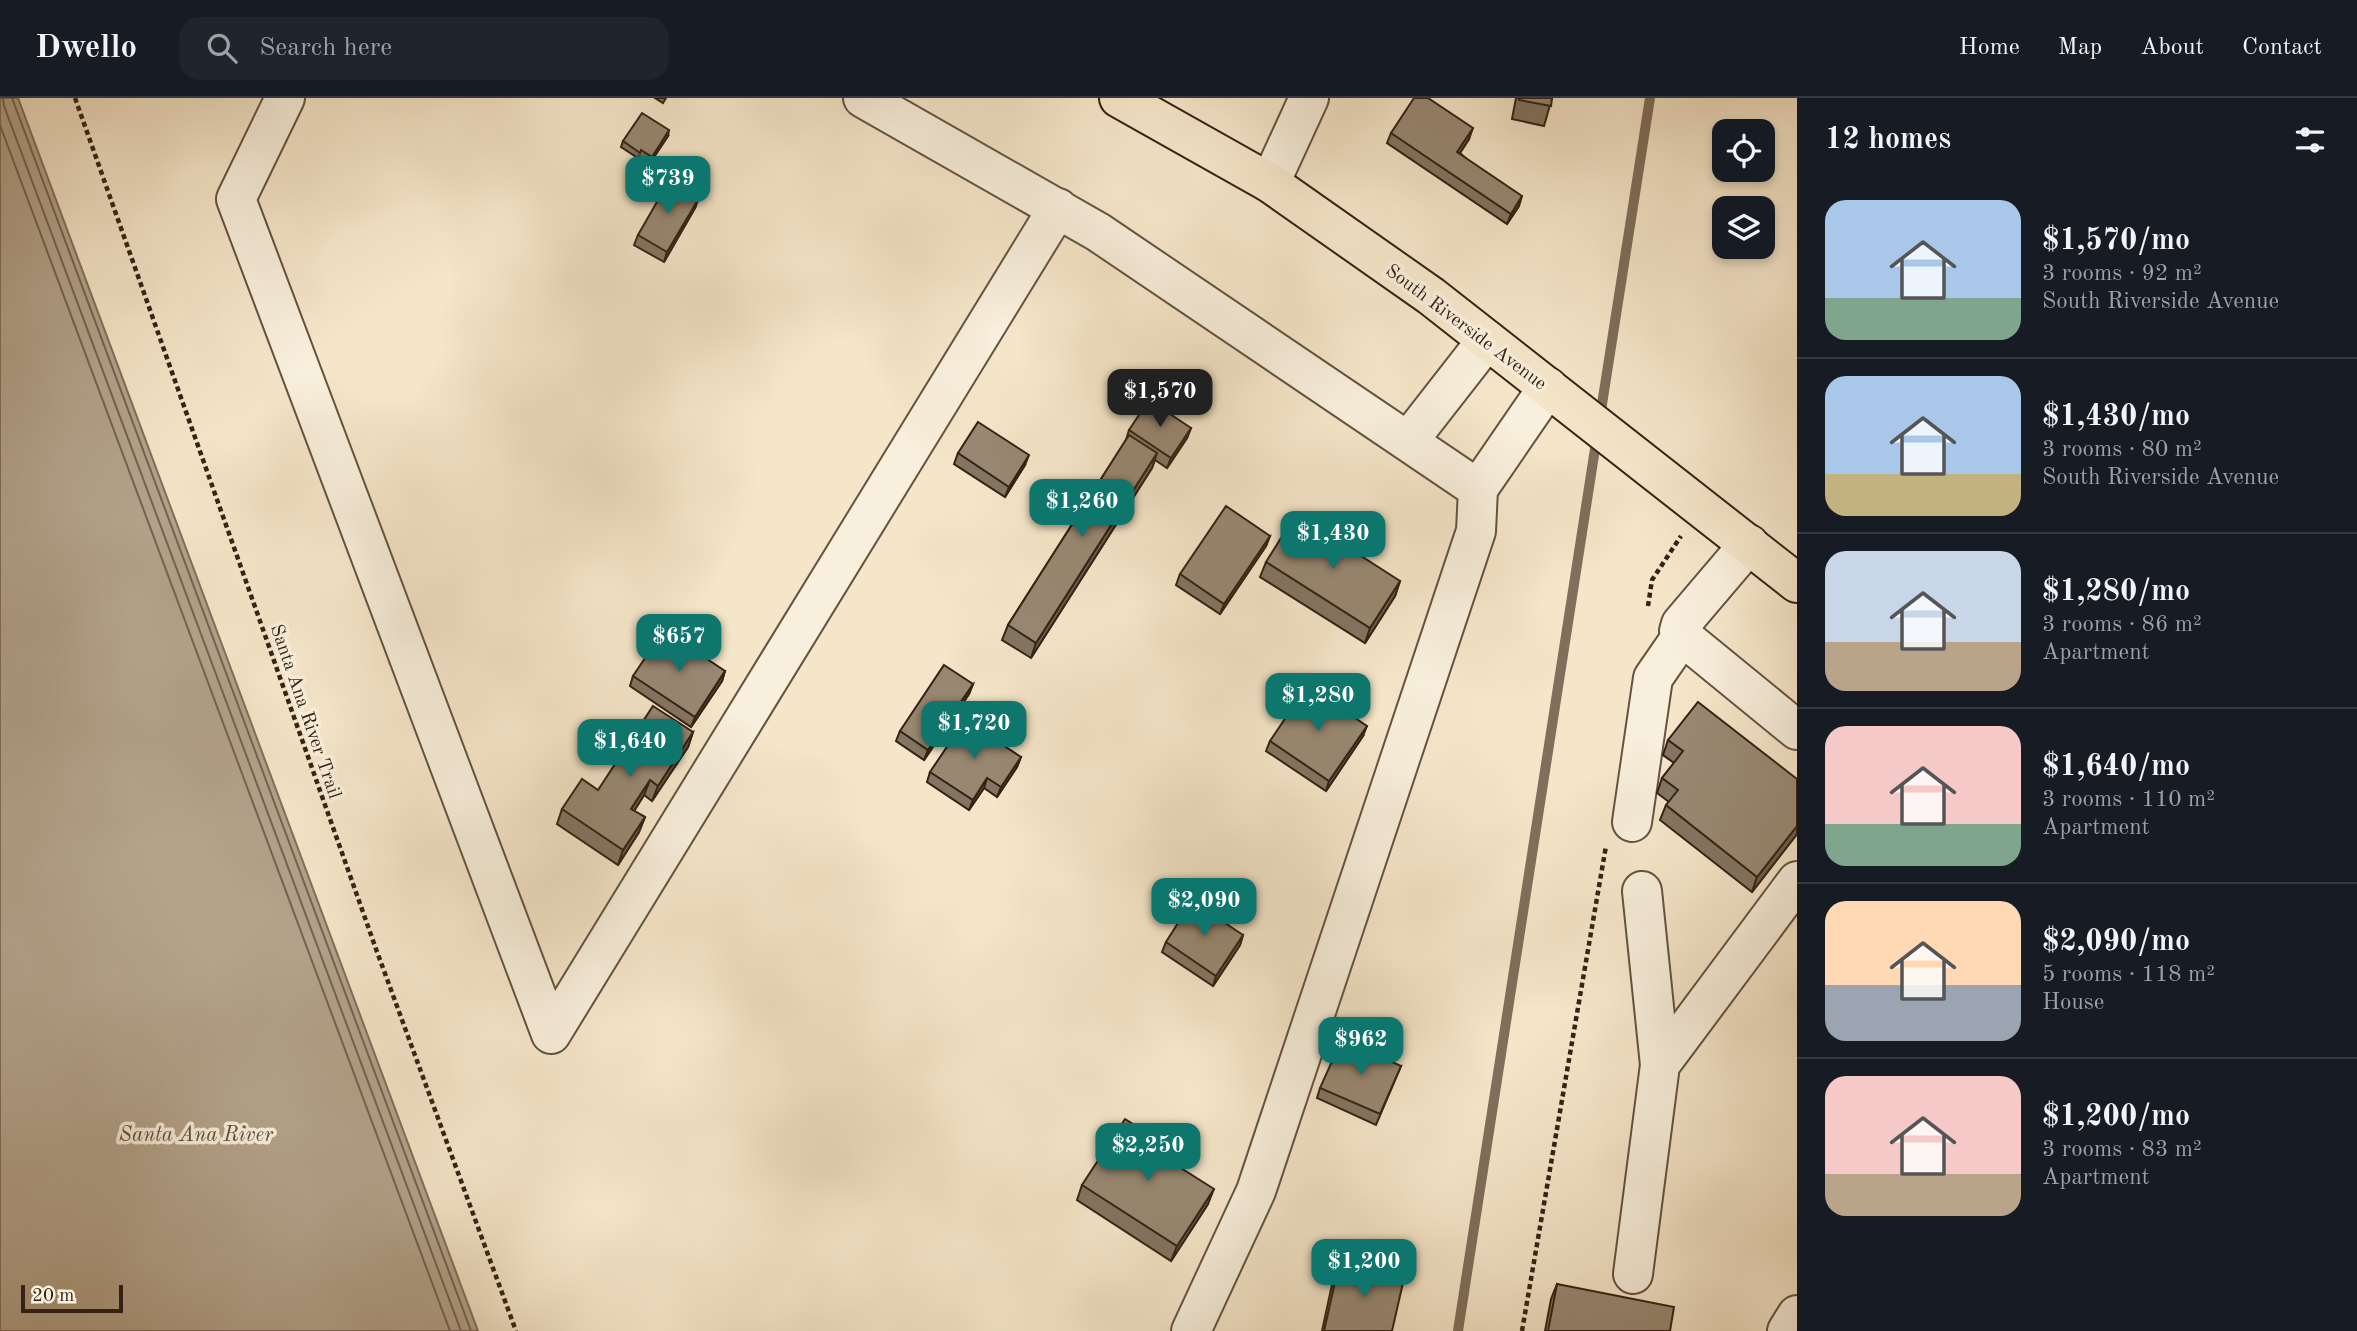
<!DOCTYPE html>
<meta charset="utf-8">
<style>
body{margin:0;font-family:"Old Standard TT",serif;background:#20242c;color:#f1f3f6;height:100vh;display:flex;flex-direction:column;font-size:26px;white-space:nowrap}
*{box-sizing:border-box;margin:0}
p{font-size:23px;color:#9ea1a6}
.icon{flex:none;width:38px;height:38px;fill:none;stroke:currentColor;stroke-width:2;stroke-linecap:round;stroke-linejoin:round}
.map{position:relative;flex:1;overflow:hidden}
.drawer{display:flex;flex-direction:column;background:#171b24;width:560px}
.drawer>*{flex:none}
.fabs{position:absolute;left:1712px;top:21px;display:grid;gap:14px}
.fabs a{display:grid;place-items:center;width:63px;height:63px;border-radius:14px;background:#171b24;box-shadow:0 4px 10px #0003;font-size:35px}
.scale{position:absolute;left:21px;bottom:18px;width:102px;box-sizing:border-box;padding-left:7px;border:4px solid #342214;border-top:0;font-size:19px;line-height:24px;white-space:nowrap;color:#342214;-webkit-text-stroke:5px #f8efdc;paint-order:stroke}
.price{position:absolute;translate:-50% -60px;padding:0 16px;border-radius:14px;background:#0f766e;color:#fff;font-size:23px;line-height:46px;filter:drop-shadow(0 2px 4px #0008)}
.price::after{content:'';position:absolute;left:50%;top:42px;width:21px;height:16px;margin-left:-10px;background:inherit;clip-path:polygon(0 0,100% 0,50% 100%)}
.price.active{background:#222;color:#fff}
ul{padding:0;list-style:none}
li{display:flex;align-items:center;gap:21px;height:175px;padding:0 28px}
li+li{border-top:2px solid #363941}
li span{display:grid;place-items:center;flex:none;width:196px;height:140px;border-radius:21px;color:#555}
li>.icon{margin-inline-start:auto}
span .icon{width:84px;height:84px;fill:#fffc;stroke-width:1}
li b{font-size:30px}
h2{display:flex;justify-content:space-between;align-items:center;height:84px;padding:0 28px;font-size:30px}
header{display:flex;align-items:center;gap:42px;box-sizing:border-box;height:98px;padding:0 35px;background:#171b24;border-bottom:2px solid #363941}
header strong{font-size:33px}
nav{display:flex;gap:38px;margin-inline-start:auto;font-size:24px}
.search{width:490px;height:63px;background:#20242c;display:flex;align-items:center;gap:18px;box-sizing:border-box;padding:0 24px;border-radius:21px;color:#9ea1a6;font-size:26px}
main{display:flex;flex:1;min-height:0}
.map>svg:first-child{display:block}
</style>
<header>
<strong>Dwello</strong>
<div class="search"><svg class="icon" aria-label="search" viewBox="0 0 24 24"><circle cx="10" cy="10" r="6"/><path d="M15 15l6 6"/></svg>Search here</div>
<nav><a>Home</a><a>Map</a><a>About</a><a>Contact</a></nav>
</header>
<main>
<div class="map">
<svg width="1797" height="1233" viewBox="0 0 1797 1233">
<rect width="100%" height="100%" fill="#f5e6c9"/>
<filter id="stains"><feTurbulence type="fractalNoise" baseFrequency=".00286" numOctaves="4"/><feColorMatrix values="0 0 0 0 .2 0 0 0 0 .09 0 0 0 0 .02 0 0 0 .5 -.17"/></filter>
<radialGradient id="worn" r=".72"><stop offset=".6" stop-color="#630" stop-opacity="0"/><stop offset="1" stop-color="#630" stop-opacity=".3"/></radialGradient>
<!-- water -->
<path fill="#b3a38b" stroke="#806f5b" stroke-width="2" d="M 0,0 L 18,0 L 478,1233 L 0,1233 Z"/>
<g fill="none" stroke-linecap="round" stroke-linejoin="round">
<!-- shore -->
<g stroke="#746250" stroke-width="2">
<path d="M 3,0 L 4,8 L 461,1233"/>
<path d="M 12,0 L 471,1233"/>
<path d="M 0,27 L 450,1233"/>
</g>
<!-- stream -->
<g stroke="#806f5b" stroke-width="10">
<path d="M 1600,319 L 1650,0"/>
<path d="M 1458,1233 L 1597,338"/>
</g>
<defs>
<g id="minor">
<path d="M 285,0 L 236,101 L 551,936 L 1058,110"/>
<path d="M 863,0 L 1098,134 L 1478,391 L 1476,433 L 1256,1093 L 1191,1233"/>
<path d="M 1270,85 L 1309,0"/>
<path d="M 1409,342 L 1487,242"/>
<path d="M 1478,391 L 1548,289"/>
<path d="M 1749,446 L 1681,526 L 1679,533 L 1682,538 L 1797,632"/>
<path d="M 1632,724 L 1653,580 L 1682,538"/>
<path d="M 1642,793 L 1660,967"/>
<path d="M 1633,1176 L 1660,967 L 1797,783"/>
<path d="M 1787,1233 L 1797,1217"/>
</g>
<path id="major" d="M 1119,0 L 1270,85 L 1431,198 L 1797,485"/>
</defs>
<!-- minor casing -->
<use href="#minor" stroke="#645341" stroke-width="42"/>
<!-- major casing -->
<use href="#major" stroke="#342214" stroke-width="42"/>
<!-- path -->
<g stroke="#342214" stroke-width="4.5" stroke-dasharray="5 3.5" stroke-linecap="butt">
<path d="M 75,0 L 376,851 L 516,1233"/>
<path d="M 1648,508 L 1652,482 L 1681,438"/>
<path d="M 1522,1233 L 1606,748"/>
</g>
<!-- minor -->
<use href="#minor" stroke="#f8efdc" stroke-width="38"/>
<!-- major -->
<use href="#major" stroke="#f5e6c9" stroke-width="38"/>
</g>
<!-- wall -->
<g fill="#837562" stroke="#342214" stroke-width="2">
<path d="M 655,0 L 666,0 L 663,5 Z"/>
<path d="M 1516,0 L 1552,0 L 1544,28 L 1512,21 Z"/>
<path d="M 1391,35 L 1469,41 L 1460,55 L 1519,108 L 1507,126 L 1387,45 Z"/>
<path d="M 668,38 L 650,65 L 639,58 L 638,60 L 621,49 L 623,43 Z"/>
<path d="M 695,110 L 664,164 L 634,147 L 638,137 Z"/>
<path d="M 1191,330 L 1187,340 L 1167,370 L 1155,362 L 1152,370 L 1031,560 L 1002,542 L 1008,527 L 1126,342 L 1129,332 Z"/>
<path d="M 958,355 L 1025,367 L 1005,399 L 954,366 Z"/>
<path d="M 1270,438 L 1266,448 L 1220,516 L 1176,487 L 1180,476 Z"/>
<path d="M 1266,464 L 1400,483 L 1395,498 L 1365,545 L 1260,479 Z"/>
<path d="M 725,573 L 722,583 L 691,629 L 630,588 L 633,578 Z"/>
<path d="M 973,586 L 969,596 L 924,662 L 896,643 L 900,633 Z"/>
<path d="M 693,634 L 688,649 L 652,703 L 644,697 L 634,713 L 645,719 L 639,734 L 618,767 L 557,726 L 562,711 L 598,692 Z"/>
<path d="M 1363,638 L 1326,693 L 1266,653 L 1270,643 Z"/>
<path d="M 1668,642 L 1797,681 L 1797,736 L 1752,794 L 1660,722 L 1666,707 L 1669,704 L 1657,695 L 1662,680 L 1674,665 L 1663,657 Z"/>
<path d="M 1021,659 L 1017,669 L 997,699 L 984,690 L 969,712 L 927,684 L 930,674 Z"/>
<path d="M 1243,837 L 1240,847 L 1213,888 L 1162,854 L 1166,844 Z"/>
<path d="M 1401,968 L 1376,1027 L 1317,1000 L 1320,990 Z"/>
<path d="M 1179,1055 L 1175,1066 L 1208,1106 L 1171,1163 L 1077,1102 L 1082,1087 Z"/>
<path d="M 1340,1162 L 1392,1233 L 1322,1233 L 1334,1177 Z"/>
<path d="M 1557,1186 L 1670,1233 L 1545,1233 L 1551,1201 Z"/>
</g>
<!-- shaded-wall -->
<g fill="#6a5f50" stroke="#342214" stroke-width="2">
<path d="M 1473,30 L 1469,41 L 1454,64 L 1457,54 Z"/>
<path d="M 669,32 L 668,38 L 650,65 L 652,59 Z"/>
<path d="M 1522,98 L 1519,108 L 1507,126 L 1511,116 Z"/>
<path d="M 699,100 L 695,110 L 664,164 L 667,154 Z"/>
<path d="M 1191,330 L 1187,340 L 1167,370 L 1171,360 Z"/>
<path d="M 1157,355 L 1152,370 L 1031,560 L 1036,545 Z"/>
<path d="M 1029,357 L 1025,367 L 1005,399 L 1009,389 Z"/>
<path d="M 1270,438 L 1266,448 L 1220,516 L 1224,506 Z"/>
<path d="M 1400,483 L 1395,498 L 1365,545 L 1370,530 Z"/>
<path d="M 725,573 L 722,583 L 691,629 L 695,619 Z"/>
<path d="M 973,586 L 969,596 L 924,662 L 928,652 Z"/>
<path d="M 1367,628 L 1363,638 L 1326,693 L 1329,683 Z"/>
<path d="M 693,634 L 688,649 L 652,703 L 658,688 Z"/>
<path d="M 1021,659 L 1017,669 L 997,699 L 1001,689 Z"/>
<path d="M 987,680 L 984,690 L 969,712 L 973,702 Z"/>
<path d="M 650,682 L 644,697 L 626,726 L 631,711 Z"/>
<path d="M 645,719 L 639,734 L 618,767 L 623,752 Z"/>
<path d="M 1797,728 L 1797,736 L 1752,794 L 1757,779 Z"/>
<path d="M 1243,837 L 1240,847 L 1213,888 L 1216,878 Z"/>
<path d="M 1214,1091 L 1208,1106 L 1171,1163 L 1177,1148 Z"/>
</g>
<!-- building -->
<g fill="#988872" stroke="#342214" stroke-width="2">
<path d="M 1414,0 L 1428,0 L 1473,30 L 1457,54 L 1522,98 L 1511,116 L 1391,35 Z"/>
<path d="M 1519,0 L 1552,0 L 1551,8 L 1519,2 Z"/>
<path d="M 642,15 L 669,32 L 652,59 L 641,52 L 640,55 L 623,43 Z"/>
<path d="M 669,83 L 699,100 L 667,154 L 638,137 Z"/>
<path d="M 1149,302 L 1191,330 L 1171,360 L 1129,332 Z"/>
<path d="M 978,324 L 1029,357 L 1009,389 L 958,355 Z"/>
<path d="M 1129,337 L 1157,355 L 1036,545 L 1008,527 Z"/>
<path d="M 1226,408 L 1270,438 L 1224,506 L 1180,476 Z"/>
<path d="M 1296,416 L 1400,483 L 1370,530 L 1266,464 Z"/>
<path d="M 664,532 L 725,573 L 695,619 L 633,578 Z"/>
<path d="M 944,567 L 973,586 L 928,652 L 900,633 Z"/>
<path d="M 1307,588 L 1367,628 L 1329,683 L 1270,643 Z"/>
<path d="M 1698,604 L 1797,681 L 1797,728 L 1757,779 L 1666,707 L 1678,692 L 1662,680 L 1683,653 L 1668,642 Z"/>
<path d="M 653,608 L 693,634 L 658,688 L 650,682 L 631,711 L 645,719 L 623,752 L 562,711 L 582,681 L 598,692 Z"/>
<path d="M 965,622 L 1021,659 L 1001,689 L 987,680 L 973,702 L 930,674 Z"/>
<path d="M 1192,803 L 1243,837 L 1216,878 L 1166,844 Z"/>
<path d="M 1342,941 L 1401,968 L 1380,1016 L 1320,990 Z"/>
<path d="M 1125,1021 L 1179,1055 L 1173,1065 L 1214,1091 L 1177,1148 L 1082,1087 Z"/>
<path d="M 1340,1162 L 1405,1176 L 1392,1233 L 1324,1233 Z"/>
<path d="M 1557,1186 L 1674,1209 L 1670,1233 L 1548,1233 Z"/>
</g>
<g text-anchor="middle" stroke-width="7" stroke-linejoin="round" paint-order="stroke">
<!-- street labels -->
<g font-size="19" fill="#342214" stroke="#f8efdc">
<text transform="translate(1467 228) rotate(37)" y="7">South Riverside Avenue</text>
<text transform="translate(307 613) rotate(71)" y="7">Santa Ana River Trail</text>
</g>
<!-- water labels -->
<g font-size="21" font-style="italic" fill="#604f3e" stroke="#f8efdc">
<text x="196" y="1043">Santa Ana River</text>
</g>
</g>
<rect width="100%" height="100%" filter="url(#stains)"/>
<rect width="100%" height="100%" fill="url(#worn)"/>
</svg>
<div class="fabs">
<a><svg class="icon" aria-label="locate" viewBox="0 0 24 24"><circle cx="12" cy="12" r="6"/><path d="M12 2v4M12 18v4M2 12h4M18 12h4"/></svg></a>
<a><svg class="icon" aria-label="layers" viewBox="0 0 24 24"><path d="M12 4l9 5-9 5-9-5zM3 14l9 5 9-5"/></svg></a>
</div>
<div class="scale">20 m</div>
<b class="price" style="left:668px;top:118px">$739</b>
<b class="price active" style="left:1160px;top:331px">$1,570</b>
<b class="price" style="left:1082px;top:441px">$1,260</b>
<b class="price" style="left:1333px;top:473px">$1,430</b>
<b class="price" style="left:679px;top:576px">$657</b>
<b class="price" style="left:1318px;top:635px">$1,280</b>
<b class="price" style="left:974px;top:663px">$1,720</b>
<b class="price" style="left:630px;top:681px">$1,640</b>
<b class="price" style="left:1204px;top:840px">$2,090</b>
<b class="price" style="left:1361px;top:979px">$962</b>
<b class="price" style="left:1148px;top:1085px">$2,250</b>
<b class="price" style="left:1364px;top:1201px">$1,200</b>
</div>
<section class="drawer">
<h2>12 homes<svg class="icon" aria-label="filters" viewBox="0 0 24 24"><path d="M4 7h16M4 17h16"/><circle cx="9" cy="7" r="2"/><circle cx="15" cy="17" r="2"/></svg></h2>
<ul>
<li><span style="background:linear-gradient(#a9c7e8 70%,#7fa58c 0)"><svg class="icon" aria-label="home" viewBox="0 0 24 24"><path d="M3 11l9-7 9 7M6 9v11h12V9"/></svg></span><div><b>$1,570/mo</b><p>3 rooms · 92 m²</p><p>South Riverside Avenue</p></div></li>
<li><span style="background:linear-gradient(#a9c7e8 70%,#c2b280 0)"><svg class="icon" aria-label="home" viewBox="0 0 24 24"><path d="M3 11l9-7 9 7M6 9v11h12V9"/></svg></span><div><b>$1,430/mo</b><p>3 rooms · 80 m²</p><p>South Riverside Avenue</p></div></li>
<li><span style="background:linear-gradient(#c9d6e8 65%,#b9a48a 0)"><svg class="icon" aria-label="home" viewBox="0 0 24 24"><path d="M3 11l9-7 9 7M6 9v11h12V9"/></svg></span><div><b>$1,280/mo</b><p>3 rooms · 86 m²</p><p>Apartment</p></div></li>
<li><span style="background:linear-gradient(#f6c9c9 70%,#7fa58c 0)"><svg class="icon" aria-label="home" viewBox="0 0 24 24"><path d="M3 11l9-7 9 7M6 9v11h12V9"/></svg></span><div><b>$1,640/mo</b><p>3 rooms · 110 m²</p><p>Apartment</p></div></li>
<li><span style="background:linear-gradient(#ffd9b3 60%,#9aa5b1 0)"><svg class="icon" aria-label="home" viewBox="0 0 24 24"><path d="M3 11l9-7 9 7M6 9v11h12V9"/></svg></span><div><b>$2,090/mo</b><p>5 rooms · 118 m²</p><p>House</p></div></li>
<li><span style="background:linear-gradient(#f6c9c9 70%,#b9a48a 0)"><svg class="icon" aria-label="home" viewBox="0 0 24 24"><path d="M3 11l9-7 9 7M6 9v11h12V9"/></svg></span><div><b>$1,200/mo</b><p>3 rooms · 83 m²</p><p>Apartment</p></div></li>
</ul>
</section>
</main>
